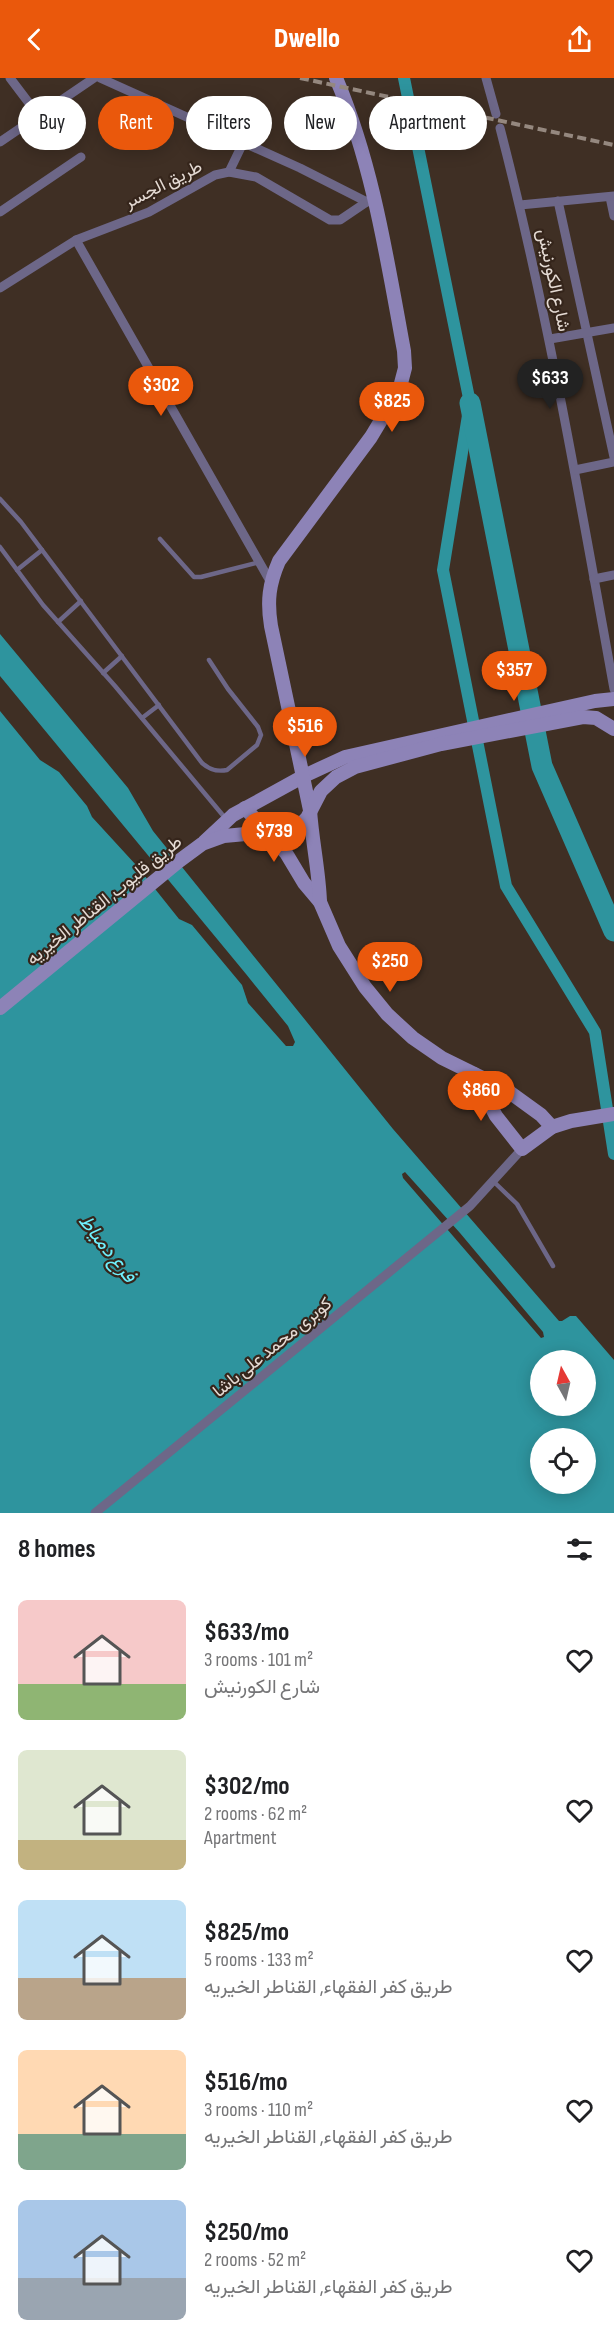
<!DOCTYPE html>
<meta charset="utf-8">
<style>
body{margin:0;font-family:"Sofia Sans Condensed",Vazirmatn,sans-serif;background:#f2f2f2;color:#202124;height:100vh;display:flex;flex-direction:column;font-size:22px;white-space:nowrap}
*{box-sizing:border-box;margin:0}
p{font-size:20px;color:#757577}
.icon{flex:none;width:33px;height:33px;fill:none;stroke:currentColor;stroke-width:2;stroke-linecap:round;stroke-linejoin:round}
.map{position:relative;height:1435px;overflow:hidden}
.panel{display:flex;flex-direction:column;background:#fff;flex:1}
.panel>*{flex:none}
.guide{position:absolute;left:18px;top:18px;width:579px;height:54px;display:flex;gap:12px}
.needle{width:39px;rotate:352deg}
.tools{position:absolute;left:530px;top:1272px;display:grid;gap:12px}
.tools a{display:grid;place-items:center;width:66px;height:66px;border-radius:50%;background:#fff;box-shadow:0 3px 15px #0003;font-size:30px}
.price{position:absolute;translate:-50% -51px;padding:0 14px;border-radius:21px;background:#ea580c;color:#fff;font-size:20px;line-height:39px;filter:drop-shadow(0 2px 3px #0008)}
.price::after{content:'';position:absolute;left:50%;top:36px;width:18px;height:14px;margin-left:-9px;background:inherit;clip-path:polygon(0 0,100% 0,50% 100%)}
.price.on{background:#222;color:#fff}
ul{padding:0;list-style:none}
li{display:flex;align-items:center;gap:18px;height:150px;padding:0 18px}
li span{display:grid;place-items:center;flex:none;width:168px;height:120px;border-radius:9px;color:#555}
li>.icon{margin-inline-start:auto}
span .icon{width:72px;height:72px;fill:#fffc;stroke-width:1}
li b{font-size:26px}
h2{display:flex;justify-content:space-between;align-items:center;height:72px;padding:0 18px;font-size:26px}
.tag{padding:0 21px;border-radius:27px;background:#fff;box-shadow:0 3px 15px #0003;font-size:21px;line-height:54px}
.tag.on{background:#ea580c;color:#fff}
header{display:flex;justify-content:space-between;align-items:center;height:78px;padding:0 18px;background:#ea580c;color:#fff;font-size:27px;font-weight:800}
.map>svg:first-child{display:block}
</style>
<header><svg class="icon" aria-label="back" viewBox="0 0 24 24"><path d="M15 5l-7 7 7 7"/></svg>Dwello<svg class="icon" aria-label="share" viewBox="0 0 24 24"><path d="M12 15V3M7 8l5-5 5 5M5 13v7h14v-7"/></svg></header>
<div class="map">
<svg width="614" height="1435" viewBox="0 0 614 1435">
<rect width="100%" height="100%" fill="#3f2f24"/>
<!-- water -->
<path fill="#2e949e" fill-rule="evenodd" d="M 0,556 L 128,710 L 153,753 L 393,1051 L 559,1243 L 562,1243 L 570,1238 L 576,1238 L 614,1282 L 614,1435 L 0,1435 L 0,633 L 40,682 L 59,694 L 87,728 L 92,739 L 136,787 L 179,841 L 192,847 L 242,907 L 248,925 L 286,968 L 293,968 L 295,964 L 288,948 L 246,896 L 0,598 ZM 405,1094 L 460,1155 L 543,1254 L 544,1259 L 541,1260 L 403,1100 L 402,1096 ZM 540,1282 L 585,1282 L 585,1328 L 540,1328 ZM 540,1360 L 585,1360 L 585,1406 L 540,1406 Z"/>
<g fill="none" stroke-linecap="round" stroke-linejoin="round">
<!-- canal -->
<path stroke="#2e949e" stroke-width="12" d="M 404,0 L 470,325 L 443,492 L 506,808 L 595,954 L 614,1076"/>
<!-- river -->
<path stroke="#2e949e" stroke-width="21" d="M 470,325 L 542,688 L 614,853"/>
<!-- lane -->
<g stroke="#6d6788" stroke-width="4.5">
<path d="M 0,421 L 21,444 L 202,685 C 210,692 217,694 227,692 L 257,667 L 261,657 L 258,649 L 228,611 L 209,582"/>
<path d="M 160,461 L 194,499 L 201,499 L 260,484"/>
<path d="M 0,469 L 43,527 L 115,608 L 226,741"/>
<path d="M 17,492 L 42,472"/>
<path d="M 58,544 L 81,523"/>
<path d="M 103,595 L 122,578"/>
<path d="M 142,640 L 159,627"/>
<path d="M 493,1103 L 517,1126 L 553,1188"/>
</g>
<!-- street -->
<g stroke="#6d6788" stroke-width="9">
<path d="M 10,0 L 38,37"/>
<path d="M 100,0 L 300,90 L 367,124"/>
<path d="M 486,0 L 496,36"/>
<path d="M 500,50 C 548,235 580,423 614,611"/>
<path d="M 0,64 L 94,0"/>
<path d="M 229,94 L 243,65"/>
<path d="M 610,119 L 614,138"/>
<path d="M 558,123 L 614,379"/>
<path d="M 520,127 L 614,118"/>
<path d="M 0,134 L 81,79"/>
<path d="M 76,162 L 270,503"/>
<path d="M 0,210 L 76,162 L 149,134 L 215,97 L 229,94 L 256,99 L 330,142 L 340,142 L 374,119"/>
<path d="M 550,261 L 614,250"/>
<path d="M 575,392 L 614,384"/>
<path d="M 594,501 L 614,497"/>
<path d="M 95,1435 L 470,1128 L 522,1071"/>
</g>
<!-- secondary -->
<g stroke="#8d83b7" stroke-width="14">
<path d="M 245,730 L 286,775 L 304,805 L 320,824 L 339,868 L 365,909 L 387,936 L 413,960 L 442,980 L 505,1011 L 541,1037 L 552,1049"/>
<path d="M 204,764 L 233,737 L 304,698 L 345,679 L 595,623 L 614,621"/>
<path d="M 320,824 C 319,793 312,763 310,732 L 271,548 C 267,523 269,506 279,483 L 371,359 L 389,329 L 400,309 L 405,290 L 404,273 C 387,181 373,87 336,0"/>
<path d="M 0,930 L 179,783 L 202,766 L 224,758 L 246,756 L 279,758 L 295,752 L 307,740 L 321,713 L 336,699 L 355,689 L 441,666 L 583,639 L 596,640 L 614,651"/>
<path d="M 474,996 L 496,1038 L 522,1071 L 552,1049 L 571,1043 L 614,1036"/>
</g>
<!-- rail -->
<path stroke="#95887f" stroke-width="4" stroke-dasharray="9 4.5" stroke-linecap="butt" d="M 300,0 L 614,67"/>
</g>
<g text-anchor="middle" stroke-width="4.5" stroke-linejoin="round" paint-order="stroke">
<!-- street labels -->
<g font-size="18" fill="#e5dbd4" stroke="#35251b">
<text transform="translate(163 106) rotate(-27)" y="6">طريق الجسر</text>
<text transform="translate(554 202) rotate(78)" y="6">شارع الكورنيش</text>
<text transform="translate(104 822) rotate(-39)" y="6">طريق قليوب, القناطر الخيريه</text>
<text transform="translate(272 1269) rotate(-39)" y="6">كوبرى محمد على باشا</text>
</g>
<!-- water labels -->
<g font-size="20" font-style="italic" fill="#6ff1fe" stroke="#35251b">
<text transform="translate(108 1170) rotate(52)" y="7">فرع دمياط</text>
</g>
</g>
</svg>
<div class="tools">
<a><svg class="needle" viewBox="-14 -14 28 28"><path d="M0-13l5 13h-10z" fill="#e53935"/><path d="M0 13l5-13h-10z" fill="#757577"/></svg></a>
<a><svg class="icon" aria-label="locate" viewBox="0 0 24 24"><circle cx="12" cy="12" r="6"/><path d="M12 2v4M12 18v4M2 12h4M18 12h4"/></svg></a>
</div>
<b class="price on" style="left:550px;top:332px">$633</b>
<b class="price" style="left:161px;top:339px">$302</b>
<b class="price" style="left:392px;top:355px">$825</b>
<b class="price" style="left:514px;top:624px">$357</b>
<b class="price" style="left:305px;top:680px">$516</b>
<b class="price" style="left:274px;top:785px">$739</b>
<b class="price" style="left:390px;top:915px">$250</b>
<b class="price" style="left:481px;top:1044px">$860</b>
<div class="guide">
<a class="tag">Buy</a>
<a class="tag on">Rent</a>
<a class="tag">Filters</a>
<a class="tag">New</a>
<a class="tag">Apartment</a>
</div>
</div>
<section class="panel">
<h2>8 homes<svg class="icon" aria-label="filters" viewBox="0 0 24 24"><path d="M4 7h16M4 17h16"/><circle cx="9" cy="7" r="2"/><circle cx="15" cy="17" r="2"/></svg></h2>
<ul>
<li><span style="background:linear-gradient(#f6c9c9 70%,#8fb573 0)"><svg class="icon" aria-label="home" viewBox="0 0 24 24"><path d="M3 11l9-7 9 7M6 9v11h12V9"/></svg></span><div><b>$633/mo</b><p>3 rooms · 101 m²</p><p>شارع الكورنيش</p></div><svg class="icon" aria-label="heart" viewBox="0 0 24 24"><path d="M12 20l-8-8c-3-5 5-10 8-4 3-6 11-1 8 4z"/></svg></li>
<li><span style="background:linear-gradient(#dfe7d0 75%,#c2b280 0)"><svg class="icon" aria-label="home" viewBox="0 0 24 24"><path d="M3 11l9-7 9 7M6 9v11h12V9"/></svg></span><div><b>$302/mo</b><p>2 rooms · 62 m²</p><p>Apartment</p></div><svg class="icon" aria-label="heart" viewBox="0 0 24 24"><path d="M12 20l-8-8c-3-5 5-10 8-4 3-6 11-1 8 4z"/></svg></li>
<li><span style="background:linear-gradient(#bfe0f5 65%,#b9a48a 0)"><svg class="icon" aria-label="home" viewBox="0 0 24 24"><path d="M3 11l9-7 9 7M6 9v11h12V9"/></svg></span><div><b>$825/mo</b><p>5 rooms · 133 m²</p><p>طريق كفر الفقهاء, القناطر الخيريه</p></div><svg class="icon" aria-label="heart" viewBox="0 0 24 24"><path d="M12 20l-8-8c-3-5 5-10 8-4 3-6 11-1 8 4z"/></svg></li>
<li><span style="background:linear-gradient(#ffd9b3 70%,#7fa58c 0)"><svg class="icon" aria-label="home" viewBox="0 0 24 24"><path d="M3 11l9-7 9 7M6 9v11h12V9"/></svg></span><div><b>$516/mo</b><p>3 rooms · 110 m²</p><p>طريق كفر الفقهاء, القناطر الخيريه</p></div><svg class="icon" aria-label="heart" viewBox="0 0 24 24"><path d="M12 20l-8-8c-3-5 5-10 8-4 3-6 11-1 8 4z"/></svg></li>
<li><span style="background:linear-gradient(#a9c7e8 65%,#9aa5b1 0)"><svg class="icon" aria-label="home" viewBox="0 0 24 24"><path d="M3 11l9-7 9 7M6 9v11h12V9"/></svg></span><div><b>$250/mo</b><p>2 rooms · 52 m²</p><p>طريق كفر الفقهاء, القناطر الخيريه</p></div><svg class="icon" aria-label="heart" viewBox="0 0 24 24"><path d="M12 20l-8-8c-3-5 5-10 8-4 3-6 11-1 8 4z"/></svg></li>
</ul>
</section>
